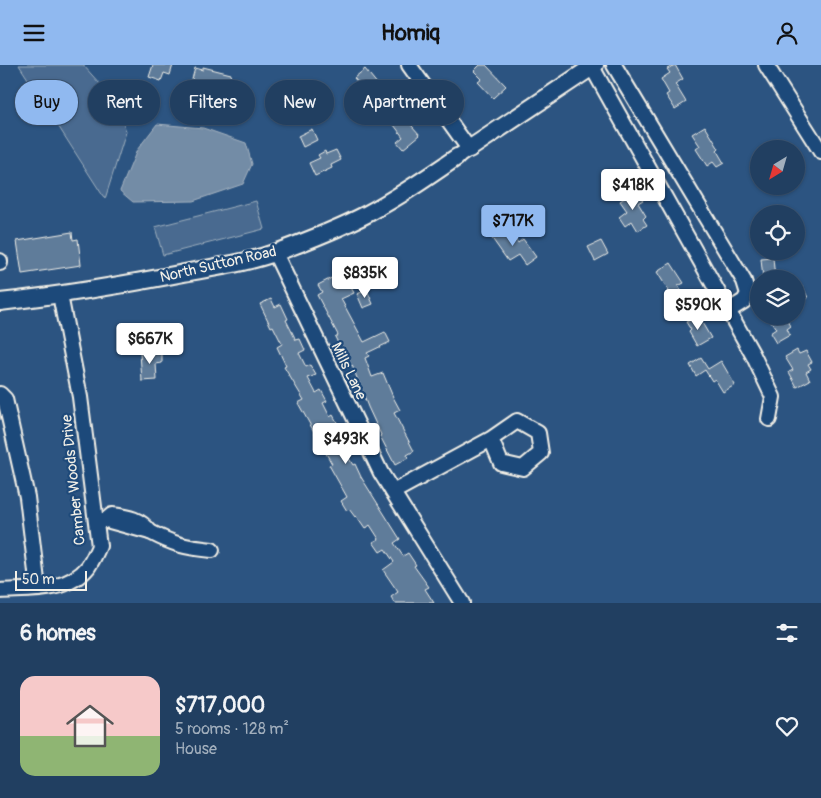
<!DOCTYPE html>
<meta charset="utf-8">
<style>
body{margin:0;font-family:Pangolin,sans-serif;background:#294667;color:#f1f3f6;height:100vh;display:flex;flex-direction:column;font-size:19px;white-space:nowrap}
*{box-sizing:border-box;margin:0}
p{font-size:16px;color:#a2afbd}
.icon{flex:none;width:28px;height:28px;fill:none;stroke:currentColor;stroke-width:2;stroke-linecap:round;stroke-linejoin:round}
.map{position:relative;height:538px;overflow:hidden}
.panel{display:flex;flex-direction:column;background:#213f61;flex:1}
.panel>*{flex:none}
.top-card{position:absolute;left:15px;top:15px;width:500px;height:45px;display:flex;gap:10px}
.needle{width:32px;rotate:217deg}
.fabs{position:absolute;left:750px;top:75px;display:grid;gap:10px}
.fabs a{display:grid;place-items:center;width:55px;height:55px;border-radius:50%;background:#213f61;box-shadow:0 1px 4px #0004,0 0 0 1px #3e5876;font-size:25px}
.scale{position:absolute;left:15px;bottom:12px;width:72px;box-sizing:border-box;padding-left:5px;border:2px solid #f4f1e8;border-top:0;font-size:14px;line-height:18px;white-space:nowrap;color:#f4f1e8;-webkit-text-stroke:4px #1f4a7a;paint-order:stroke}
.price{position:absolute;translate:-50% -42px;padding:0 11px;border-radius:5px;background:#fff;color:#222;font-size:16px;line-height:32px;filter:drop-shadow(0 1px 2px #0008)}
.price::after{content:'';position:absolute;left:50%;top:30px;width:15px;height:11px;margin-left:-8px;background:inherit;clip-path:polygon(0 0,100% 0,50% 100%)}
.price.selected{background:#90b9f0;color:#111}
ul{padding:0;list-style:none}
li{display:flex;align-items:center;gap:15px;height:125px;padding:0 20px}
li+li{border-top:1px solid #3e5876}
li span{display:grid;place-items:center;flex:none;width:140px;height:100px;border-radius:15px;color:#555}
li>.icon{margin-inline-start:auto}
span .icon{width:60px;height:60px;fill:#fffc;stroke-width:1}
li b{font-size:21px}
h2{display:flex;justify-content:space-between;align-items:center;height:60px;padding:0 20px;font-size:21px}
.pill{padding:0 18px;border-radius:22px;background:#213f61;box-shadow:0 1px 4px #0004,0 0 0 1px #3e5876;font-size:18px;line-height:45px}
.pill.selected{background:#90b9f0;color:#111}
header{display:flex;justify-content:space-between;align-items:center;height:65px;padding:0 20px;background:#90b9f0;color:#111;font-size:22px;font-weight:800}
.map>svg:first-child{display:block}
</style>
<header><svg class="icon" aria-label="menu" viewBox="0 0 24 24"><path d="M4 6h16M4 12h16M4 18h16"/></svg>Homiq<svg class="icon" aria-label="person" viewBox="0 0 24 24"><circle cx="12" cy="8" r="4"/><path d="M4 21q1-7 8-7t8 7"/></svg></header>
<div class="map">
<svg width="821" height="538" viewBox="0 0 821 538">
<rect width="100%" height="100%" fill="#2c5481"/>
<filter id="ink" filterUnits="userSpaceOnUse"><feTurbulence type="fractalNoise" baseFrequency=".02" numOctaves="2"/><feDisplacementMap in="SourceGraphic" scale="10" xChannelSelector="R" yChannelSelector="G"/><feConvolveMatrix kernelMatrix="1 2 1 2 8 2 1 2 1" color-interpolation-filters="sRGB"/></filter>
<g filter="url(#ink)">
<!-- green -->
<g fill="#496b90" stroke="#9eaebc">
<path d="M 19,0 L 83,0 L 118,39 L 126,67 L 105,134 Z"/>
<path d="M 256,136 L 264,164 L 163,190 L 155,162 Z"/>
</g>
<!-- water -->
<path fill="#738ca6" stroke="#a7b4c0" d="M 157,59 L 203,63 L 246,78 L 252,99 L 243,119 L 193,136 L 133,137 L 120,126 L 137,85 Z"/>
<!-- building -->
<g fill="#5e7b9a" stroke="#f4f1e8">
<path d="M 153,0 L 173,0 L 170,10 L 164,8 L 161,16 L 149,12 Z"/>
<path d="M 480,0 L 486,0 L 506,21 L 493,33 L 478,17 L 482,14 L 474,6 Z"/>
<path d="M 675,0 L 683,14 L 675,19 L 686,37 L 675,44 L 666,30 L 669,28 L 661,14 L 670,8 L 667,4 Z"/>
<path d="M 203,2 L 231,9 L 227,26 L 205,21 L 204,27 L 195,25 L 196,20 L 191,18 L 195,3 L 203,5 Z"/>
<path d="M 365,4 L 383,26 L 372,34 L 354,13 Z"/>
<path d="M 404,52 L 420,70 L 403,84 L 397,77 L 403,72 L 394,60 Z"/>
<path d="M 705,61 L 719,84 L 717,86 L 724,98 L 717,102 L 713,97 L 707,101 L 696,84 L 700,81 L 692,69 Z"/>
<path d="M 312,64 L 317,75 L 303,82 L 298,71 Z"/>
<path d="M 336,85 L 341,95 L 331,100 L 332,103 L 315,111 L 309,98 L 320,93 L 318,90 L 325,86 L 326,89 Z"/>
<path d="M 637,125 L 643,135 L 638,138 L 646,151 L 643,154 L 647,160 L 638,166 L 632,156 L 625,161 L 619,152 L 627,146 L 620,136 Z"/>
<path d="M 507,162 L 518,178 L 523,174 L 536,192 L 525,200 L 518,190 L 508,196 L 491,172 Z"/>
<path d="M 72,167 L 73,175 L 78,174 L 81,200 L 22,209 L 17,176 Z"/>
<path d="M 601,176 L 608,189 L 595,196 L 588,182 Z"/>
<path d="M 773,193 L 775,214 L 763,214 L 761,194 Z"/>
<path d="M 671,198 L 684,218 L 678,221 L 685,232 L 672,241 L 666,230 L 670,228 L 657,207 Z"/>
<path d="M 343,207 L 354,228 L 341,234 L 364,277 L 385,267 L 390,277 L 367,288 L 369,291 L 365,293 L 372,312 L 383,308 L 393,332 L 400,345 L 394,348 L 414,386 L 407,390 L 408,393 L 395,400 L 380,371 L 381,370 L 368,342 L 352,300 L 350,301 L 341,284 L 335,272 L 338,270 L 317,230 L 322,227 L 318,220 Z"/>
<path d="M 803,222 L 808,233 L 796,238 L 796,224 Z"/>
<path d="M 367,225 L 373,239 L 363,243 L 357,229 Z"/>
<path d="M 271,234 L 275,242 L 281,239 L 288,254 L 286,255 L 296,275 L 300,274 L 305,285 L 299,288 L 306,302 L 310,300 L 316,310 L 308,313 L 316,328 L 321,325 L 327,336 L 323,338 L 330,352 L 333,350 L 339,361 L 336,363 L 348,386 L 345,387 L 353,400 L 355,399 L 361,412 L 400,474 L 394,478 L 403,491 L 408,488 L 416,500 L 414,501 L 429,522 L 425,524 L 434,538 L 395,538 L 391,532 L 398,527 L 383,505 L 394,497 L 385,484 L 380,487 L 373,477 L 379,474 L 370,460 L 365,464 L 356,451 L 355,452 L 349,444 L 347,446 L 341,436 L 347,432 L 329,400 L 332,399 L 298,338 L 304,335 L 284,302 L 286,301 L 277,282 L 282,279 L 273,261 L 271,262 L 260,239 Z"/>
<path d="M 698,251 L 711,273 L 697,281 L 689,267 L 691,265 L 686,257 Z"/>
<path d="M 768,251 L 785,251 L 791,261 L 787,264 L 790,270 L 776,278 L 770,268 L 776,264 Z"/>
<path d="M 797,285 L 799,289 L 806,286 L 812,297 L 808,299 L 811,304 L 806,307 L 810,315 L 797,322 L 789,307 L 793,305 L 785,292 Z"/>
<path d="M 162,287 L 162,298 L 156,299 L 157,315 L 142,316 L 140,288 Z"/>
<path d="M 701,293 L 708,304 L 721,296 L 735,320 L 723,327 L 715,314 L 712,316 L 705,305 L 696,311 L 690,300 Z"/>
</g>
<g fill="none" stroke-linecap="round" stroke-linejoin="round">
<defs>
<g id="minor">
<path d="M 409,0 L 469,84 L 460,90"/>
<path d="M 614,0 L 744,216 L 748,229 L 744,236 L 728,246"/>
<path d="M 766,0 L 821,87"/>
<path d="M 592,2 L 753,290 L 773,332 L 769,354"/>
<path d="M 275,188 L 381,408 L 462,538"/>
<path d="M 0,196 L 0,198"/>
<path d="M 0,329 L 5,334 L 27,432 L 38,524"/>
<path d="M 393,427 L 491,374 L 501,398 L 523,403 L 541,388 L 538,368 L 517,356 L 491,374"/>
<path d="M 96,455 L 106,455 L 150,467 C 141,454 128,452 112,450 L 106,455"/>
<path d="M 150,467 C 175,480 184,482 212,485"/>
<path d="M 0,526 C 30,524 67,528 88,502 C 92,496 96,488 99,481 L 80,332 L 60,230"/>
</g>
<g id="major">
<path d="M 469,84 L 595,0"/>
<path d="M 0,237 C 62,230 123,220 184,208 C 215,202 247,198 277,187 C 307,176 338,164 367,149 C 399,132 428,112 457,92"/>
</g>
</defs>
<!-- minor casing -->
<use href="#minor" stroke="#f4f1e8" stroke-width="18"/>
<!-- major casing -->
<use href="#major" stroke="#f4f1e8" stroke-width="20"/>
<!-- minor -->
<use href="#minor" stroke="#1f4a7a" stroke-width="14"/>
<!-- major -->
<use href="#major" stroke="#1f4a7a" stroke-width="16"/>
</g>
</g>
<g text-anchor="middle" stroke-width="4.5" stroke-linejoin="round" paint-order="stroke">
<!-- street labels -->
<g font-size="15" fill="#f4f1e8" stroke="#1f4a7a">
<text transform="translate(218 199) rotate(-13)" y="5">North Sutton Road</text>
<text transform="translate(349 306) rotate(64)" y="5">Mills Lane</text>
<text transform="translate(73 415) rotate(-96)" y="5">Camber Woods Drive</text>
</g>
</g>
</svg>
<div class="fabs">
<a><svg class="needle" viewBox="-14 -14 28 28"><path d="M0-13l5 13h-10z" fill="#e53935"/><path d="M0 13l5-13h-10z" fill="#a2afbd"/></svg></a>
<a><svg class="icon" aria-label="locate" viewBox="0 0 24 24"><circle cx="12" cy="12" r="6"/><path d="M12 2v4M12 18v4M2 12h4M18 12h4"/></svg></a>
<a><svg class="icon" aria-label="layers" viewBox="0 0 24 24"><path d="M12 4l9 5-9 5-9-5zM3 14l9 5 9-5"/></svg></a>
</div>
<div class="scale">50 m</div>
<b class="price" style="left:633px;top:146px">$418K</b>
<b class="price selected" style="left:513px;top:182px">$717K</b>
<b class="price" style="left:365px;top:234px">$835K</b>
<b class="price" style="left:698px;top:266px">$590K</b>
<b class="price" style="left:150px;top:300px">$667K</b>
<b class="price" style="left:346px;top:400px">$493K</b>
<div class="top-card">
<a class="pill selected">Buy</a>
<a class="pill">Rent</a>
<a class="pill">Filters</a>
<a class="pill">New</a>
<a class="pill">Apartment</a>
</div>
</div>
<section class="panel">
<h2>6 homes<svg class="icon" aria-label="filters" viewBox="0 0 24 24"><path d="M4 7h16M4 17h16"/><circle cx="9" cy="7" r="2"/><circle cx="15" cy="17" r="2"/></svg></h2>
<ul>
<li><span style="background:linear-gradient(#f6c9c9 60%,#8fb573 0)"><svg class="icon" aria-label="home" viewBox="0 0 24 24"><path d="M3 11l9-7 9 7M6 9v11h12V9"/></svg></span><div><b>$717,000</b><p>5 rooms · 128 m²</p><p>House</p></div><svg class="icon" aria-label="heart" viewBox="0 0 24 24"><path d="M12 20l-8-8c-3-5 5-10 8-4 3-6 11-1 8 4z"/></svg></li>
</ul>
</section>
